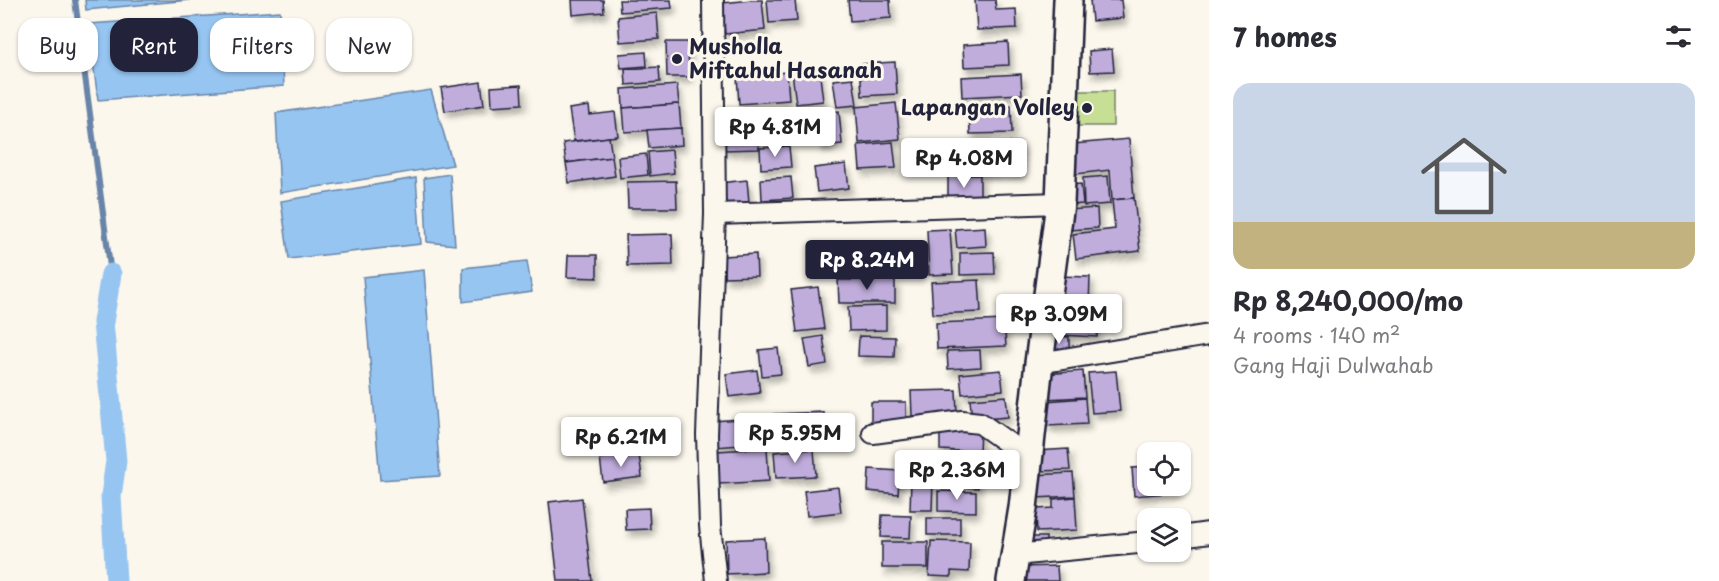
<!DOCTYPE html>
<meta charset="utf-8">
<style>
body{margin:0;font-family:"Playpen Sans",sans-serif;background:#f2f2f3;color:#2b2b33;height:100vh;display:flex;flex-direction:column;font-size:22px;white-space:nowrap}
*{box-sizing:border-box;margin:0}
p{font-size:20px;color:#7c7c81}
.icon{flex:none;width:33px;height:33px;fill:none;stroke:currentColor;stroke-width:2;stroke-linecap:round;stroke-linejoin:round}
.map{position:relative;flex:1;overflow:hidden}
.details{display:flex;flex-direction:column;background:#fff;width:510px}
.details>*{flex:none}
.guide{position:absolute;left:18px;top:18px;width:570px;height:54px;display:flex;gap:12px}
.fabs{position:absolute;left:1137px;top:442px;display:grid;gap:12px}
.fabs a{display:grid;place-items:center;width:54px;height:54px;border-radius:12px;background:#fff;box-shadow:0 2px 4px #0004;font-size:30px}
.price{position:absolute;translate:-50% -51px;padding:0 14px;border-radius:6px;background:#fff;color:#222;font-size:20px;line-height:39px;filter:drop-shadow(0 2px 3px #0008)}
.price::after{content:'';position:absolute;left:50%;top:36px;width:18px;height:14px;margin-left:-9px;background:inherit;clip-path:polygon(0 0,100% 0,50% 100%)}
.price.on{background:#22223b;color:#fff}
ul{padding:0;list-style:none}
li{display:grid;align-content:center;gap:12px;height:318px;padding:0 24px}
li span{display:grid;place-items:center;height:186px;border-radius:18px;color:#555}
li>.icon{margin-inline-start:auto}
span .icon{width:108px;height:108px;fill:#fffc;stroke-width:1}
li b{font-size:26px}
h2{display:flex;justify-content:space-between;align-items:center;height:72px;padding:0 24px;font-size:26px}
.chip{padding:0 21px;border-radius:18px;background:#fff;box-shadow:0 2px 4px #0004;font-size:21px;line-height:54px}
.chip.on{background:#22223b;color:#fff}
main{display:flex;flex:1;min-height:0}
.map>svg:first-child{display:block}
</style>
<main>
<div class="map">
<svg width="1209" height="581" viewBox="0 0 1209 581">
<defs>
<filter id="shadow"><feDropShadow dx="3.5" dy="6" stdDeviation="3" flood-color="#0004"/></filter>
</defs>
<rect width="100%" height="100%" fill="#fbf7ec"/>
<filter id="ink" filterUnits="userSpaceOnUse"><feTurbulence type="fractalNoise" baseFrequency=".0167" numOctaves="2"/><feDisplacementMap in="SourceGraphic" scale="12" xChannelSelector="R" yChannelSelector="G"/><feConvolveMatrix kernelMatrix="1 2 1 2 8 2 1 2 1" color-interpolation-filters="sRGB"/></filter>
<g filter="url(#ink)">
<!-- green -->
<rect fill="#c6df95" stroke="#748068" stroke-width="1.5" x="1060" y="91" width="53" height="35"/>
<!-- water -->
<g fill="#96c5f1" stroke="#6884a8" stroke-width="1.5">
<path d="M 85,0 L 190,0 L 86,10 Z"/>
<path d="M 280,11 L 284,86 L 98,100 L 88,24 Z"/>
<path d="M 431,90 L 453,165 L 280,193 L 276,113 Z"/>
<path d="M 450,174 L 455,245 L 427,242 L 424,178 Z"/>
<path d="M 416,178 L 421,244 L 289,259 L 281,201 Z"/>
<path d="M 527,261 L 532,292 L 463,302 L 463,268 Z"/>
<path d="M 424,270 L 440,476 L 380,480 L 363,277 Z"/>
</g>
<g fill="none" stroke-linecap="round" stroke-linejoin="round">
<!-- stream -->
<path stroke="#6884a8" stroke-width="6" d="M 75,0 L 111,274"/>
<!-- canal -->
<path stroke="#96c5f1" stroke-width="21" d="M 111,274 L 103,322 L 116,461 L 111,496 L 116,581"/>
</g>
<!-- building -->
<g fill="#c0addc" stroke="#22223b" stroke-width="1.5" filter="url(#shadow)">
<path d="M 572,0 L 603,0 L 604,12 L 573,15 Z"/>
<path d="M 619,0 L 671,0 L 672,8 L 620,12 Z"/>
<path d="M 752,0 L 762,0 L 765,30 L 725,34 L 722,3 Z"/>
<path d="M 767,0 L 795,0 L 797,21 L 769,23 Z"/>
<path d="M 848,0 L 890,0 L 891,18 L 850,21 Z"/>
<path d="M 975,0 L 995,0 L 996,10 L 1016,9 L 1017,28 L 977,30 Z"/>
<path d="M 1090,0 L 1121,0 L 1123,18 L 1092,21 Z"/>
<path d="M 657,13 L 659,39 L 620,42 L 618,17 Z"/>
<path d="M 666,42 L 688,42 L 689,77 L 667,77 Z"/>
<path d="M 1008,42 L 1009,65 L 964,67 L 963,45 Z"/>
<path d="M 1112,49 L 1114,71 L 1090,72 L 1089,51 Z"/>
<path d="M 646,52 L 647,66 L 621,68 L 619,54 Z"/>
<path d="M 895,62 L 897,94 L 862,96 L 860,64 Z"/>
<path d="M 659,67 L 660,82 L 626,85 L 625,69 Z"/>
<path d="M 819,68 L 823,101 L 796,104 L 792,72 Z"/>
<path d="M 787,72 L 789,100 L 739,104 L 737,76 Z"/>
<path d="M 1021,74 L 1022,94 L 962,97 L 961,77 Z"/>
<path d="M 853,78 L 857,105 L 837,107 L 833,80 Z"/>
<path d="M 481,82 L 484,105 L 445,111 L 441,88 Z"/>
<path d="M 521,85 L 522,104 L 492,106 L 491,87 Z"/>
<path d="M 677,85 L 679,104 L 623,108 L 622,89 Z"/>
<path d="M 896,103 L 900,139 L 859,143 L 856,107 Z"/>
<path d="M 679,104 L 681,128 L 625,132 L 623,108 Z"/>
<path d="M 1011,105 L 1012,133 L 970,134 L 969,106 Z"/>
<path d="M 589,106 L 590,115 L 615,112 L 618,136 L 574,141 L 569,109 Z"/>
<path d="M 839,111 L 842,144 L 820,146 L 816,113 Z"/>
<path d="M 758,127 L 759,149 L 722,150 L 721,129 Z"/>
<path d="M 681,128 L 682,145 L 649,148 L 647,130 Z"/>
<path d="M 609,137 L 612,157 L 566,163 L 563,143 Z"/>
<path d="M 1129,139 L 1134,198 L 1112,200 L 1110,170 L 1076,174 L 1073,144 Z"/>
<path d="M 893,142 L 896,168 L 860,170 L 858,145 Z"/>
<path d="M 1021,142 L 1022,171 L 950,172 L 949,144 Z"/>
<path d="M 789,146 L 791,167 L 761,169 L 760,148 Z"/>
<path d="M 672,150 L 674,173 L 650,176 L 648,152 Z"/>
<path d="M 646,154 L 648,175 L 620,178 L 618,157 Z"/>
<path d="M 612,157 L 615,176 L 569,183 L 566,163 Z"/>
<path d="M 846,164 L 849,188 L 817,192 L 814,168 Z"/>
<rect x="948" y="175" width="32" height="29"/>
<path d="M 1108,176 L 1110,204 L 1084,206 L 1083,178 Z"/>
<path d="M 791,177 L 793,198 L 762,200 L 761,179 Z"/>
<path d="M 747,180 L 749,202 L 721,205 L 719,183 Z"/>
<path d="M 676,181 L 677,208 L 628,208 L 627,182 Z"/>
<path d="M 1081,184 L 1083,204 L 1069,205 L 1068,185 Z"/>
<path d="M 1134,198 L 1140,251 L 1076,259 L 1073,234 L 1115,229 L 1112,200 Z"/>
<path d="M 1097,208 L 1098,228 L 1069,230 L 1068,210 Z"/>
<path d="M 985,227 L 986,246 L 957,248 L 955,229 Z"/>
<path d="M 950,229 L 953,274 L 929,275 L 927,230 Z"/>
<path d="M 672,234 L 673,265 L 627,266 L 626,235 Z"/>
<path d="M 994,252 L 995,274 L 960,275 L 960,253 Z"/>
<path d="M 756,254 L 757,276 L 724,277 L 723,256 Z"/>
<path d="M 568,255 L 597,255 L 597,278 L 567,277 Z"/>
<path d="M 1057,276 L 1090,277 L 1089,305 L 1056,304 Z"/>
<path d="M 838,280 L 895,280 L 895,303 L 839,303 Z"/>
<path d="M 979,280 L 981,312 L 933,314 L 931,282 Z"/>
<path d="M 818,287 L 824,329 L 797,332 L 791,290 Z"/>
<path d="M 886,306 L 886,330 L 849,331 L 848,307 Z"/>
<path d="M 1060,308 L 1098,309 L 1097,337 L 1060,335 Z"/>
<path d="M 1004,320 L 1006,346 L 937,349 L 936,323 Z"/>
<path d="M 823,336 L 827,364 L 809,367 L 804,339 Z"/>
<path d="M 859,336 L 895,337 L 894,357 L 858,356 Z"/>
<path d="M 1049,336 L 1069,337 L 1069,354 L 1049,353 Z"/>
<path d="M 778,348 L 781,374 L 762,376 L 759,350 Z"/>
<path d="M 980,350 L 981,367 L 948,369 L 947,351 Z"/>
<path d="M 757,370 L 760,393 L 729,397 L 726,374 Z"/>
<path d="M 1001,370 L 1003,390 L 962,394 L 960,374 Z"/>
<path d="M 1083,371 L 1085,397 L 1045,399 L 1044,374 Z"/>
<path d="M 1116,371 L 1120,411 L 1092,413 L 1088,373 Z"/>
<path d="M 956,390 L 957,414 L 912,416 L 911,391 Z"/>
<path d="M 1006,396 L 1008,417 L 972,420 L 970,399 Z"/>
<path d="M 1085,398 L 1087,424 L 1047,426 L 1046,401 Z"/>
<rect x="871" y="402" width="35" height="24"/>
<path d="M 823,412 L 824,439 L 775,441 L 774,414 Z"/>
<path d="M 766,417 L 768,443 L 715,447 L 713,421 Z"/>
<path d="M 940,426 L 980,428 L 979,452 L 940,450 Z"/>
<path d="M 767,448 L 769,481 L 719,484 L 717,451 Z"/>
<path d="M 814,449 L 816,476 L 776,478 L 774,452 Z"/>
<path d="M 1068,449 L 1070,470 L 1037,471 L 1035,451 Z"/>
<path d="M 951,453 L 980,455 L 978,488 L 949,486 Z"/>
<path d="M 639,454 L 642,477 L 603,482 L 600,458 Z"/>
<path d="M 1148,467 L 1148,486 L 1178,486 L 1178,492 L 1134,496 L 1132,468 Z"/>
<path d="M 869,469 L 900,471 L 898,494 L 868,491 Z"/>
<path d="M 1073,473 L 1075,496 L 1035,498 L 1033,475 Z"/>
<path d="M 911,480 L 933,481 L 932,510 L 910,510 Z"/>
<path d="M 838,487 L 841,512 L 807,516 L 804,491 Z"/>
<path d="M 938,491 L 976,492 L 976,512 L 938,511 Z"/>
<path d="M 1075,497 L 1077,530 L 1037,532 L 1036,509 L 1053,508 L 1053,499 Z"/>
<path d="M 582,498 L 592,581 L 558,581 L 549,502 Z"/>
<path d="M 649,508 L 650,529 L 626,530 L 625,509 Z"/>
<path d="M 882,515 L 911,516 L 910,538 L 881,537 Z"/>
<rect x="927" y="518" width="33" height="17"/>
<path d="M 1021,537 L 1046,537 L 1046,549 L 1022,549 Z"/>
<path d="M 765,538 L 766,572 L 727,574 L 726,540 Z"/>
<path d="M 931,541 L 970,542 L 969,572 L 951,571 L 951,577 L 929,576 Z"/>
<rect x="882" y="542" width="46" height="26"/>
<path d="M 1057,566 L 1058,581 L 1018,581 L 1018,567 Z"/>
</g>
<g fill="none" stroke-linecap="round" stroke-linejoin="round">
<defs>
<g id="street">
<path d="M 713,0 L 715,214 L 707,435 L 710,526 L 716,581"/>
<path d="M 715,214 L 1060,203"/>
<path d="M 1039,363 L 1209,335"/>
<path d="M 873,433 L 962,421 L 980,423 L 1029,458"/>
<path d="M 1180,537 L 1209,533"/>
<path d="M 1015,555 L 1148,542"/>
</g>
<path id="secondary" d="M 1011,581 L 1023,508 L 1039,363 L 1060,203 L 1068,0"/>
</defs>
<!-- street casing -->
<use href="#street" stroke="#22223b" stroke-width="24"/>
<!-- secondary casing -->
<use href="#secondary" stroke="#22223b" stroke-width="32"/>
<!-- street -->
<use href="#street" stroke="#fbf7ec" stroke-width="20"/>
<!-- secondary -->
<use href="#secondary" stroke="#fbf7ec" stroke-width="27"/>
</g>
</g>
<!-- markers -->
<g fill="#22223b" stroke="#fbf7ec" stroke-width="2">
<circle cx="677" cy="59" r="6"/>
<circle cx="1087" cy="108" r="6"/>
</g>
<g text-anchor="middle" stroke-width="6" stroke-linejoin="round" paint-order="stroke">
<!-- poi labels -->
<g font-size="21" font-weight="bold" fill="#22223b" stroke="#fbf7ec" text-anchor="start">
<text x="689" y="54">Musholla<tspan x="689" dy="24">Miftahul Hasanah</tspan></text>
<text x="1075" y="115" text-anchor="end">Lapangan Volley</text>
</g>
</g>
</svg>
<div class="fabs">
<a><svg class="icon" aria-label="locate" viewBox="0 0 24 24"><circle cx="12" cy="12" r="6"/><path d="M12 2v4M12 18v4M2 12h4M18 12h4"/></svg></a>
<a><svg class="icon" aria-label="layers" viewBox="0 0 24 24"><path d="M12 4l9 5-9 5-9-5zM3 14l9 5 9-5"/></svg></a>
</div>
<b class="price" style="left:775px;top:158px">Rp 4.81M</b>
<b class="price" style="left:964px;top:189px">Rp 4.08M</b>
<b class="price on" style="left:867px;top:291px">Rp 8.24M</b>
<b class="price" style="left:1059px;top:345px">Rp 3.09M</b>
<b class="price" style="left:795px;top:464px">Rp 5.95M</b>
<b class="price" style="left:621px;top:468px">Rp 6.21M</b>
<b class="price" style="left:957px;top:501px">Rp 2.36M</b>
<div class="guide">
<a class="chip">Buy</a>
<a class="chip on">Rent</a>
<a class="chip">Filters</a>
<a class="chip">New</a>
</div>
</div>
<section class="details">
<h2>7 homes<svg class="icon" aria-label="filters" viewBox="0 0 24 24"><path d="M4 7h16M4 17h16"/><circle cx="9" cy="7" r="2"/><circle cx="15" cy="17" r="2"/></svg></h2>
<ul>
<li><span style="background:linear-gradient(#c9d6e8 75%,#c2b280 0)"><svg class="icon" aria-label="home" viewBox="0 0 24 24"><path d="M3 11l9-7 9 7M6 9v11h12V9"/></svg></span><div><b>Rp 8,240,000/mo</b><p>4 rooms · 140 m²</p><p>Gang Haji Dulwahab</p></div></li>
</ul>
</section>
</main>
